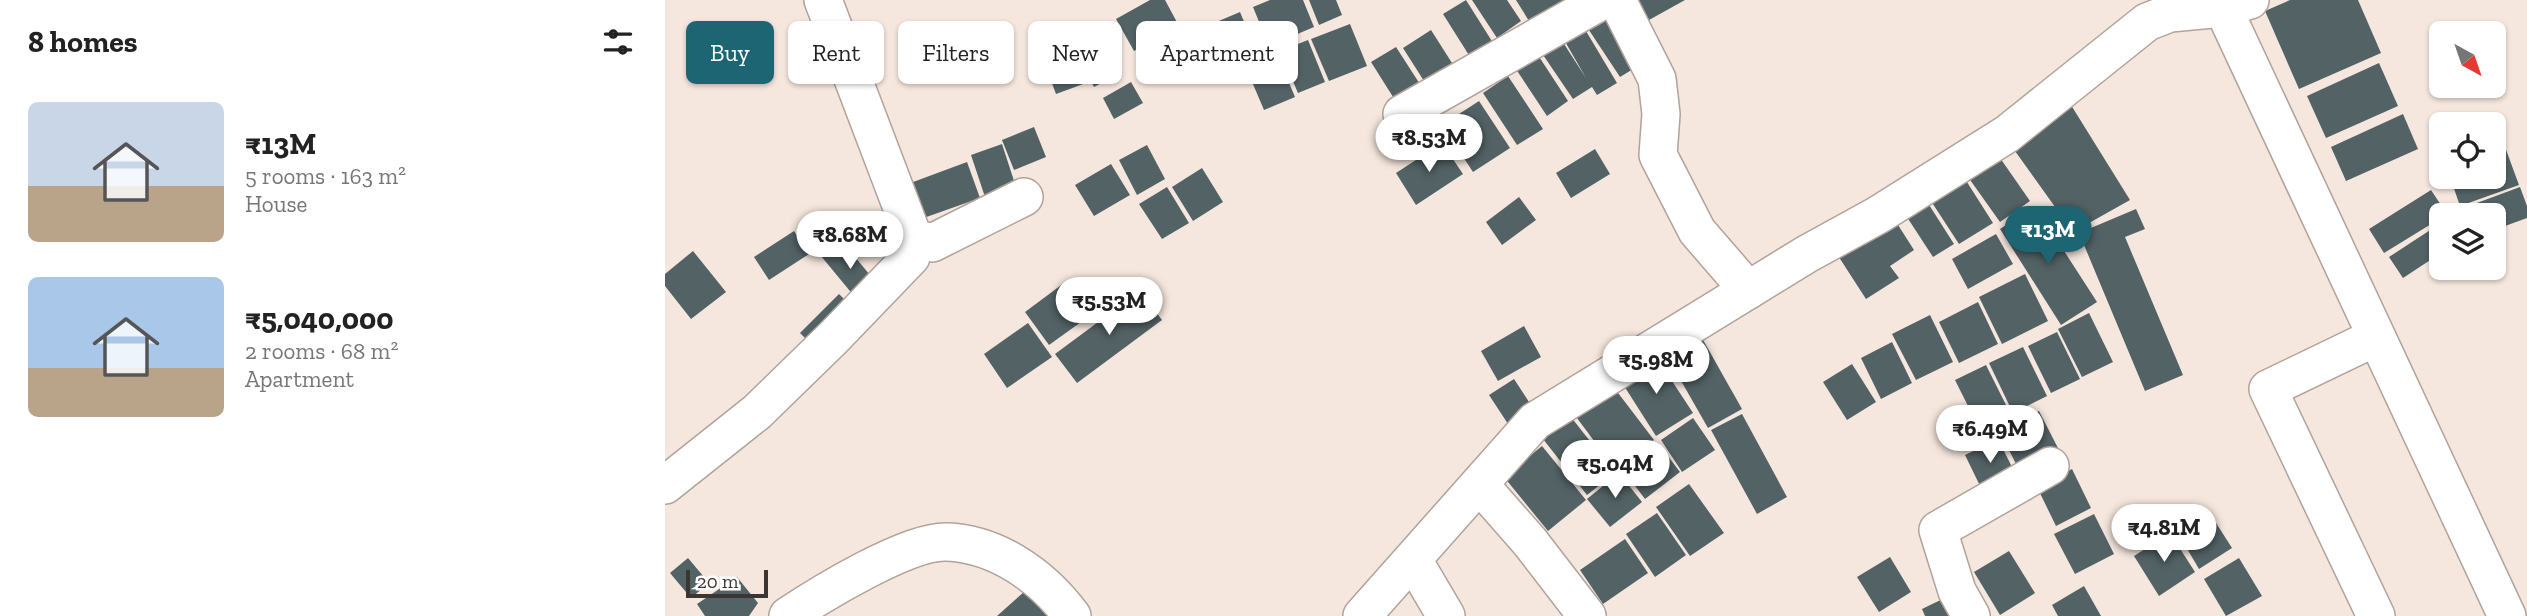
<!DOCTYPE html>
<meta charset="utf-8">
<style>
body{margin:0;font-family:"Zilla Slab",serif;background:#f6f6f6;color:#222;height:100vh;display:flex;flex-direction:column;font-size:26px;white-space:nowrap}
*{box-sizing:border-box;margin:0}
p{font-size:23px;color:#767676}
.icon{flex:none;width:38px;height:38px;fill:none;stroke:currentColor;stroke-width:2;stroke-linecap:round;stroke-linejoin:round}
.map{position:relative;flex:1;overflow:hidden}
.details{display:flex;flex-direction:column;background:#fff;width:665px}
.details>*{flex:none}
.hud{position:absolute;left:21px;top:21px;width:665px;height:63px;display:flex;gap:14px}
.needle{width:46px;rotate:140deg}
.tools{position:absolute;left:1764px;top:21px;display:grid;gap:14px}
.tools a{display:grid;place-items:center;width:77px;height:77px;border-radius:10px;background:#fff;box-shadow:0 2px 5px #0004;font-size:35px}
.scale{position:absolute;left:21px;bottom:18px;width:82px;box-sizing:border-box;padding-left:7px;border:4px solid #3c3633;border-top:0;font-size:19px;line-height:24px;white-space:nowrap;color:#3c3633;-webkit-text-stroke:5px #fff;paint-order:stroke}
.price{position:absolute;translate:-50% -60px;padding:0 16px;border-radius:24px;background:#fff;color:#222;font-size:23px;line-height:46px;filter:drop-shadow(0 2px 4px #0008)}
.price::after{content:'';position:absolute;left:50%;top:42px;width:21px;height:16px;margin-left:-10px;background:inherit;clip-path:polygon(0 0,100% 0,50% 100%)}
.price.active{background:#1e6574;color:#fff}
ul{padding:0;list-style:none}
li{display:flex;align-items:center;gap:21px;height:175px;padding:0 28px}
li span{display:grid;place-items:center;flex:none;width:196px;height:140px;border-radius:10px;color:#555}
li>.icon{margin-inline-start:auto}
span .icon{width:84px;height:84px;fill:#fffc;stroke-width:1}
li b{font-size:30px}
h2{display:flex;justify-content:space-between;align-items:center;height:84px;padding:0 28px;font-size:30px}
.chip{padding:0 24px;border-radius:10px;background:#fff;box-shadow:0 2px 5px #0004;font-size:24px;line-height:63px}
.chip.active{background:#1e6574;color:#fff}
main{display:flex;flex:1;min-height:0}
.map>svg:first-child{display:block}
</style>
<main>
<section class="details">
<h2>8 homes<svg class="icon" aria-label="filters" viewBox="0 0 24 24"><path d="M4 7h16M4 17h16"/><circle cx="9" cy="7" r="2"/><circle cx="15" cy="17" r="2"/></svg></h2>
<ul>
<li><span style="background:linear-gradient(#c9d6e8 60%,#b9a48a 0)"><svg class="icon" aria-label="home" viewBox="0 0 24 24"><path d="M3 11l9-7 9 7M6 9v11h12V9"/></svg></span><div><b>₹13M</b><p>5 rooms · 163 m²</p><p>House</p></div></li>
<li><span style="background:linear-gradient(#a9c7e8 65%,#b9a48a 0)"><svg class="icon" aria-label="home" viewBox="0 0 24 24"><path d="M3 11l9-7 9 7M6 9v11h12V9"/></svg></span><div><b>₹5,040,000</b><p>2 rooms · 68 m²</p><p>Apartment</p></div></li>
</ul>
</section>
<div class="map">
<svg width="1862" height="616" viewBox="0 0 1862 616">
<rect width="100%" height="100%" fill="#f5e7de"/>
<!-- building -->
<g fill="#536265">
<path d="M 485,0 L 500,0 L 514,26 L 469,51 L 451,19 Z"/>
<path d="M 605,0 L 638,0 L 649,27 L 604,46 L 588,7 Z"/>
<path d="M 644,0 L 671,0 L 677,15 L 654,25 Z"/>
<path d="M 801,0 L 830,46 L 807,60 L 778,14 Z"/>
<path d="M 807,0 L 842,0 L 856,21 L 832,38 Z"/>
<path d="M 851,0 L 917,0 L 869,29 Z"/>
<path d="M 973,0 L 1020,0 L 984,20 Z"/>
<path d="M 1625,0 L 1693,0 L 1716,53 L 1634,89 L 1600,11 Z"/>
<path d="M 941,5 L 978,63 L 955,77 L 918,21 Z"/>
<path d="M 575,12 L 592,53 L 525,80 L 509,40 Z"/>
<path d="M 685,24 L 702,66 L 664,81 L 646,39 Z"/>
<path d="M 918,26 L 952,83 L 932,95 L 927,87 L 908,99 L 872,46 L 892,33 L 921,78 L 898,38 Z"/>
<path d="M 766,30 L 794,74 L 766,92 L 738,48 Z"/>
<path d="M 643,40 L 660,82 L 633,93 L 615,51 Z"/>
<path d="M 407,46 L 421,83 L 391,94 L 377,57 Z"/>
<path d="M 731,47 L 760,92 L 735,108 L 706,62 Z"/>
<path d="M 869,49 L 903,101 L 882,116 L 847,63 Z"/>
<path d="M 436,50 L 450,76 L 429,87 L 415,61 Z"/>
<path d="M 613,57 L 630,97 L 599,110 L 582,70 Z"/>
<path d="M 1714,63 L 1733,106 L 1661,138 L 1642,96 Z"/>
<path d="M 843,76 L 878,129 L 852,145 L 818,93 Z"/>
<path d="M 466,82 L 478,103 L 449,119 L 438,98 Z"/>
<path d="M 1401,97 L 1465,200 L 1408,232 L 1345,144 Z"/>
<path d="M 814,101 L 845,148 L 808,172 L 777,125 Z"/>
<path d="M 1738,114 L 1753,149 L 1681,181 L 1666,147 Z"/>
<path d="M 369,127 L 381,157 L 349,170 L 337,140 Z"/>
<path d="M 1833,128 L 1854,185 L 1795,206 L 1785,177 L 1829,177 L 1829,129 Z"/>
<path d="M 777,143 L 798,174 L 751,205 L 731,173 Z"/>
<path d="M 337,144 L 351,187 L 320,197 L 306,155 Z"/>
<path d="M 482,145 L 500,179 L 472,195 L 454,160 Z"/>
<path d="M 930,149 L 945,174 L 906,198 L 891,173 Z"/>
<path d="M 1333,155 L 1365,201 L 1335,222 L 1303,177 Z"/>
<path d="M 302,162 L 315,198 L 253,220 L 240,185 Z"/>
<path d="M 446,164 L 465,195 L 429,216 L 410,185 Z"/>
<path d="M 537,168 L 558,202 L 528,221 L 507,187 Z"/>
<path d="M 1300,179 L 1328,223 L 1294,244 L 1266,201 Z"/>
<path d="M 502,187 L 524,223 L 497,239 L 474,204 Z"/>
<path d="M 1855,187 L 1862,206 L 1862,218 L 1829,230 L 1829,215 L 1804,215 L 1801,207 Z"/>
<path d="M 1766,190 L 1782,214 L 1776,215 L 1776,218 L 1719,253 L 1704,229 Z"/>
<path d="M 854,197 L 871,220 L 837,245 L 821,222 Z"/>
<path d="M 1259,197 L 1289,244 L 1268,257 L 1238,211 Z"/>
<path d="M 1370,206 L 1432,302 L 1396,325 L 1335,229 Z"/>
<path d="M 1471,209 L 1480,229 L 1460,237 L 1518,375 L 1480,391 L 1414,233 Z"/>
<path d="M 1226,214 L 1249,250 L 1225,266 L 1234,278 L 1201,299 L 1170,251 Z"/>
<path d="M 1776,223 L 1776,253 L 1738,278 L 1724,257 Z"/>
<path d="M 129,231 L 144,254 L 104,280 L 89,257 Z"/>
<path d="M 1331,234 L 1348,264 L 1303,289 L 1287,259 Z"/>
<path d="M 176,240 L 214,286 L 194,302 L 156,256 Z"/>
<path d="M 28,251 L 61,292 L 26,319 L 0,286 L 0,274 Z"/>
<path d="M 1360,274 L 1383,321 L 1337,344 L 1314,297 Z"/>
<path d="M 399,283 L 423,317 L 384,345 L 360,312 Z"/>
<path d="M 475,291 L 497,320 L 412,383 L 390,354 Z"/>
<path d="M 174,294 L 190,310 L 151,349 L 135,333 Z"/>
<path d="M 1313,302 L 1333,344 L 1294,363 L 1274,322 Z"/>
<path d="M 1424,313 L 1448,362 L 1417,377 L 1393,329 Z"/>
<path d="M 1265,315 L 1288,362 L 1251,380 L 1227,334 Z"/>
<path d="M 363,323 L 387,357 L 342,388 L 319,354 Z"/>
<path d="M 859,326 L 876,357 L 833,381 L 816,351 Z"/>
<path d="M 1033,331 L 1077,409 L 1043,428 L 999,351 Z"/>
<path d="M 1392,332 L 1415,379 L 1386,393 L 1363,346 Z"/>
<path d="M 1227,342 L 1247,383 L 1216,399 L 1196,358 Z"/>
<path d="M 1358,347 L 1382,396 L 1348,413 L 1324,363 Z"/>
<path d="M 990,355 L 1028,413 L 991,436 L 954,378 Z"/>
<path d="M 1187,364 L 1211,402 L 1182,420 L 1158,382 Z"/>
<path d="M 1321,365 L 1345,413 L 1314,428 L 1290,380 Z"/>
<path d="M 849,379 L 870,411 L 845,427 L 824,395 Z"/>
<path d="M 947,385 L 989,440 L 950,469 L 909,414 Z"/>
<path d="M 1374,411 L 1395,452 L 1355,472 L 1334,430 Z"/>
<path d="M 1077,414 L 1122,497 L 1092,514 L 1046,430 Z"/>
<path d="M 906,417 L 950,473 L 922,495 L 878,439 Z"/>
<path d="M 1028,418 L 1050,450 L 1017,472 L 996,440 Z"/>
<path d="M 1333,439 L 1351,475 L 1318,492 L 1300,455 Z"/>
<path d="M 993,443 L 1015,472 L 980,499 L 958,470 Z"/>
<path d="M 877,446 L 921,500 L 883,531 L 839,477 Z"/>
<path d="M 1407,469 L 1426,508 L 1391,526 L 1372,487 Z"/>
<path d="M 954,473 L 977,502 L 945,527 L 922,499 Z"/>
<path d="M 1024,484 L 1059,533 L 1025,556 L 991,507 Z"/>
<path d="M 992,513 L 1021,555 L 990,577 L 961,534 Z"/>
<path d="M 1429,514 L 1449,554 L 1410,574 L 1389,534 Z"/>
<path d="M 1546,515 L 1567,548 L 1534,569 L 1514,535 Z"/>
<path d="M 1505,533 L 1530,572 L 1494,596 L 1469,556 Z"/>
<path d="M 960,539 L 983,573 L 938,604 L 915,570 Z"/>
<path d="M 1344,551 L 1370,593 L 1335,615 L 1309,572 Z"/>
<path d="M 1225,557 L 1246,592 L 1214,612 L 1192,577 Z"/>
<path d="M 23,558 L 44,583 L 26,598 L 5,573 Z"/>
<path d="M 1574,558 L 1597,596 L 1561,616 L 1539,579 Z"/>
<path d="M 72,577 L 93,603 L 84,616 L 40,616 L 32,604 Z"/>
<path d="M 368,584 L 396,616 L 332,616 Z"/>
<path d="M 1419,586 L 1436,616 L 1393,616 L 1387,605 Z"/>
<path d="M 1288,594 L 1299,616 L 1260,616 L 1257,609 Z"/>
</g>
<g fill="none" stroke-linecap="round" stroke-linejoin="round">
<defs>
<g id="minor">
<path d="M 952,0 L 992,79 L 996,114 L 993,155 L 1032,231 L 1083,290"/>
<path d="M 1558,0 L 1558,8 L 1842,616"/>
<path d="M 737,114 L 938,0"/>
<path d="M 246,237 L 267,243 L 359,197"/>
<path d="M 1711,337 L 1603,389 L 1711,616"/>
<path d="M 0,485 L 92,412 L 169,337 L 246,257 L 247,234 L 158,0"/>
<path d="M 815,485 L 865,542 L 922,616"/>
<path d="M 748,560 L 781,616"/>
<path d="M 123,616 C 156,594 244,540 282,542 C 333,544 378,577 407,616"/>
<path d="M 697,616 L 870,421 L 1142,254 L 1213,215 L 1342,134 L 1482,22 L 1505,13 L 1558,8 L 1585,0"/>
<path d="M 1306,616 L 1292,591 L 1273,530 L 1385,466"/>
</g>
</defs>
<!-- minor casing -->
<use href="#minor" stroke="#b0a39b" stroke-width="40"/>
<!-- minor -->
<use href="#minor" stroke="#fff" stroke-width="37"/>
</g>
</svg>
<div class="tools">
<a><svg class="needle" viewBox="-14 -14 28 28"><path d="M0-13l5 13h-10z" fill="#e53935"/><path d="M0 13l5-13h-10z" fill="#767676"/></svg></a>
<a><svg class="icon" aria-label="locate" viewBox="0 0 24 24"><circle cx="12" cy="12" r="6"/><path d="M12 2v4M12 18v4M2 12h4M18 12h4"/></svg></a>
<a><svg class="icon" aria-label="layers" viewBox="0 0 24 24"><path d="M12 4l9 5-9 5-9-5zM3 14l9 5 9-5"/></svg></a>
</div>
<div class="scale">20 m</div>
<b class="price" style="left:764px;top:174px">₹8.53M</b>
<b class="price active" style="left:1383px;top:266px">₹13M</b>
<b class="price" style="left:185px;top:271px">₹8.68M</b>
<b class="price" style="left:444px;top:337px">₹5.53M</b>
<b class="price" style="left:991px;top:396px">₹5.98M</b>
<b class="price" style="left:1325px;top:465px">₹6.49M</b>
<b class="price" style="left:950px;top:500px">₹5.04M</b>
<b class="price" style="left:1499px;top:564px">₹4.81M</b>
<div class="hud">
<a class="chip active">Buy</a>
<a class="chip">Rent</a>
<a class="chip">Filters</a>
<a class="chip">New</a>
<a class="chip">Apartment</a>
</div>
</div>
</main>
